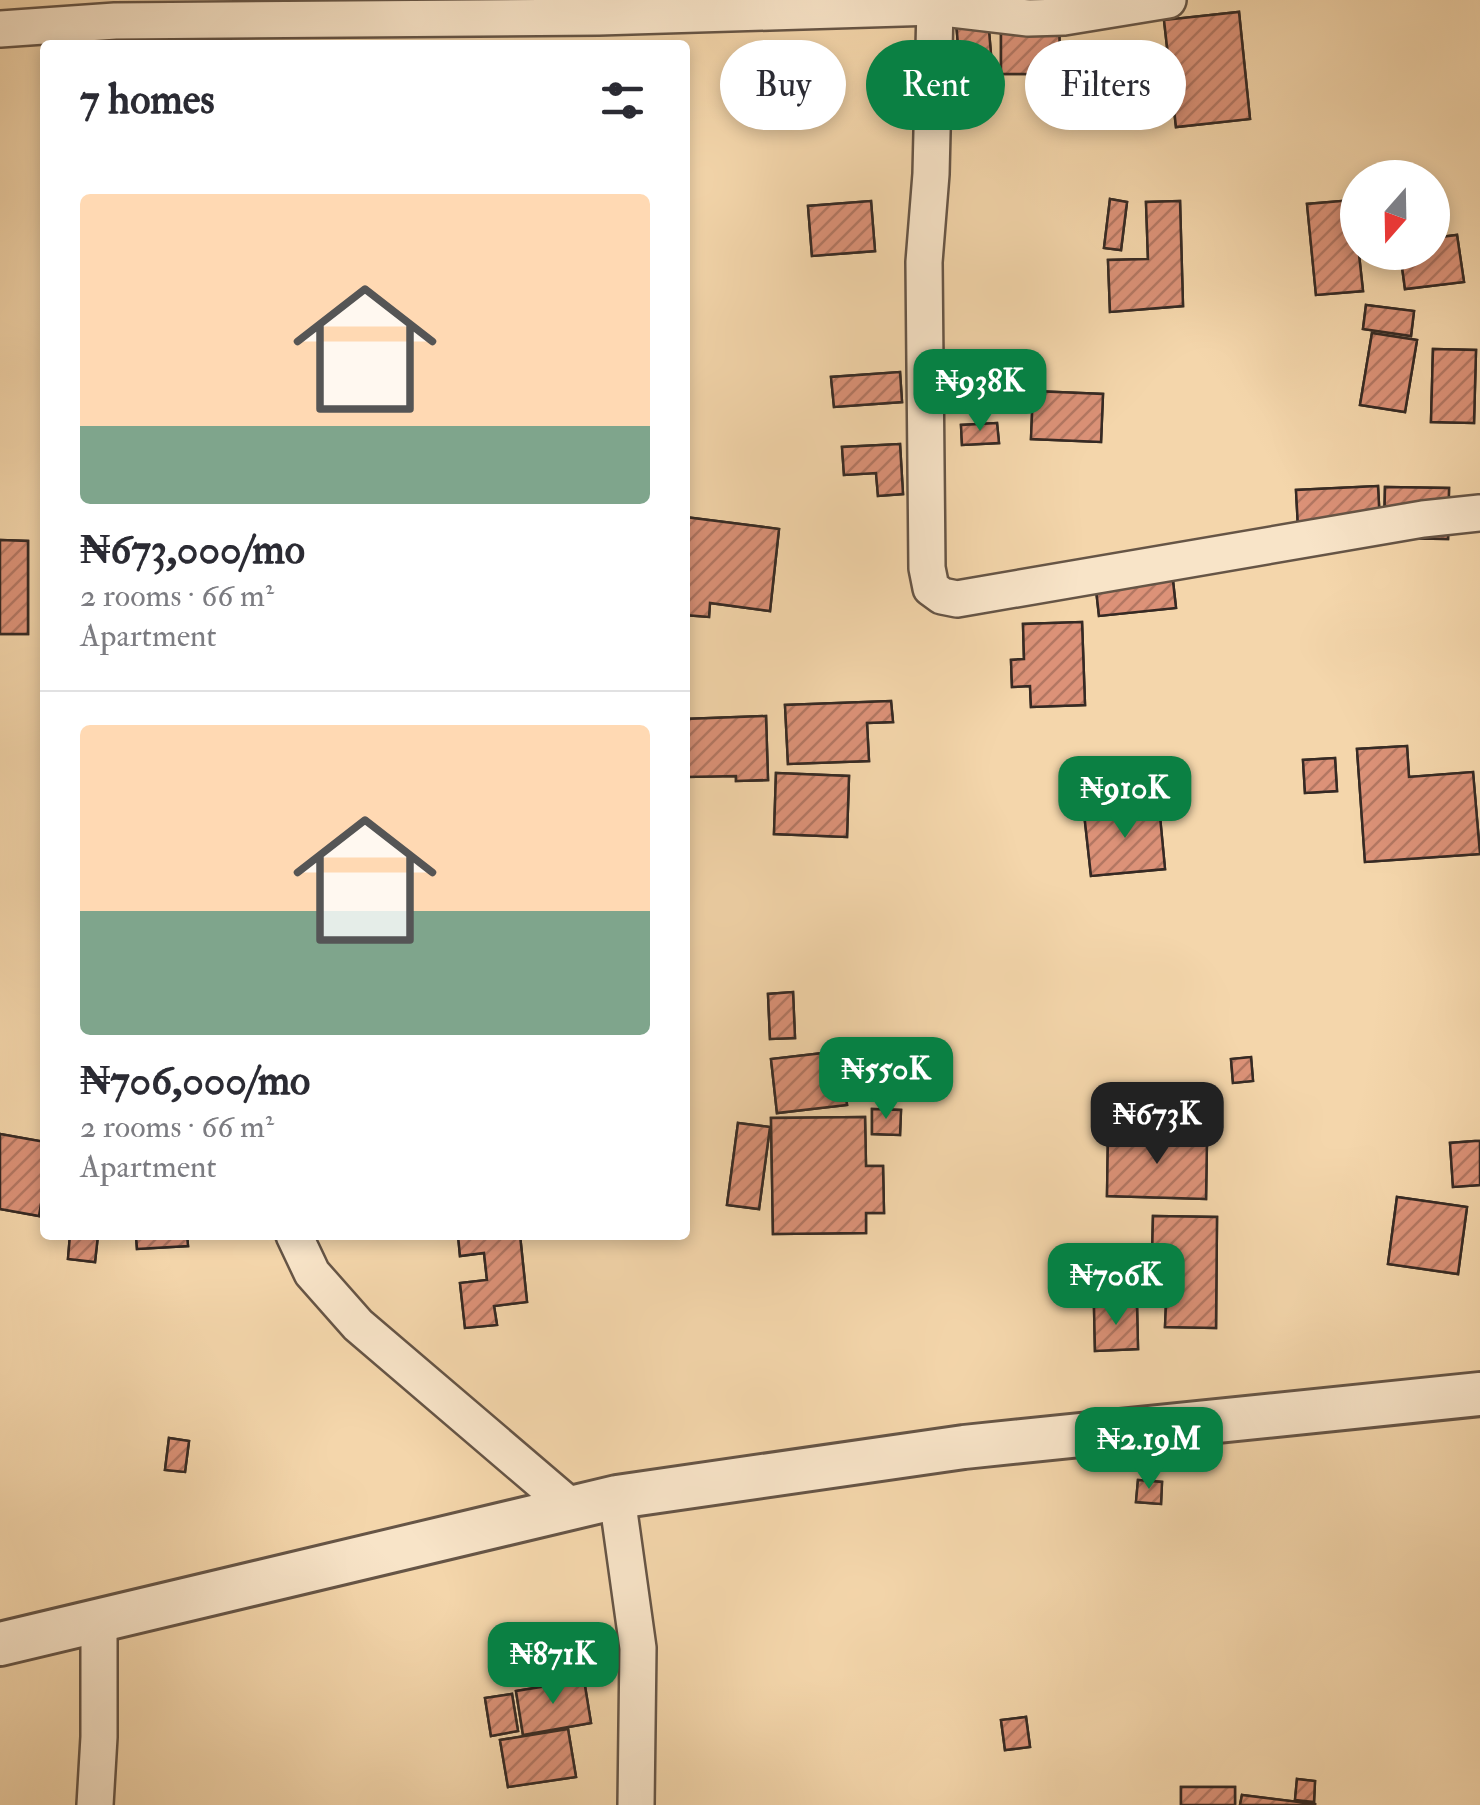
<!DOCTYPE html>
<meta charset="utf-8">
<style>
body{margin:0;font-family:"IM FELL Double Pica",serif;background:#f2f2f3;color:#2b2b33;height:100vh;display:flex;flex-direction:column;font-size:38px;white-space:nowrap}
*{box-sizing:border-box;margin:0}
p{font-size:32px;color:#7c7c81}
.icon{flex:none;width:55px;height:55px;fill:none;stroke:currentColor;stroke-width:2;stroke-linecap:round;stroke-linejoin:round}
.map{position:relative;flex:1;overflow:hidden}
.sheet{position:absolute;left:40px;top:40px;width:650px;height:1200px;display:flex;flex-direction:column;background:#fff;border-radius:10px;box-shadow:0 5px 15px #0003}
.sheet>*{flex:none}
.top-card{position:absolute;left:720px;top:40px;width:610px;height:90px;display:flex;gap:20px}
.needle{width:65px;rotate:200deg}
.controls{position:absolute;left:1340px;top:160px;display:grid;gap:20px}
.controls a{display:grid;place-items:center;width:110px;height:110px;border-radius:50%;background:#fff;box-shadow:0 5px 15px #0003;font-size:50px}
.price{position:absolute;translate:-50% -85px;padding:0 22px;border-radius:20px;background:#0b8043;color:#fff;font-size:32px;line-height:65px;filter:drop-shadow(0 2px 5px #0008)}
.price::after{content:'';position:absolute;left:50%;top:60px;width:30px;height:22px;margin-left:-15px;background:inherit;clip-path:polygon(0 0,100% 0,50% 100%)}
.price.active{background:#222;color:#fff}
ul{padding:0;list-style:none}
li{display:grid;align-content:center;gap:20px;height:530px;padding:0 40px}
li+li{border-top:2px solid #e1e1e2}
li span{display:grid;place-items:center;height:310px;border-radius:10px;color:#555}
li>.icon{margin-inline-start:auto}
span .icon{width:180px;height:180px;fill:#fffc;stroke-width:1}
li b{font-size:42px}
h2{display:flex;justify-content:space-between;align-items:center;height:120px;padding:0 40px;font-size:42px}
.chip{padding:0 35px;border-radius:45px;background:#fff;box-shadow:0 5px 15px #0003;font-size:35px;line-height:90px}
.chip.active{background:#0b8043;color:#fff}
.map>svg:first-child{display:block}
</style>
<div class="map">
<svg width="1480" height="1805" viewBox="0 0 1480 1805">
<defs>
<pattern id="building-hatch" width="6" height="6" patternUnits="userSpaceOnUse" patternTransform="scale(2.5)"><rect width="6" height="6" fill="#dc9278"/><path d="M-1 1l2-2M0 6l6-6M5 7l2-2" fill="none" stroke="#b37762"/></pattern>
</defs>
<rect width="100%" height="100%" fill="#f4d6ab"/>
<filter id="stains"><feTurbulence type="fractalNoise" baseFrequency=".002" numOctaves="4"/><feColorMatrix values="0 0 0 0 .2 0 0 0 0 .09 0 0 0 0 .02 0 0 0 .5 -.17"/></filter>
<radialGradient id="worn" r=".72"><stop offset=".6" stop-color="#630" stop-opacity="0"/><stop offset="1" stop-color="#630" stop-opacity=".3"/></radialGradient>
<!-- building -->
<g fill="url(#building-hatch)" stroke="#362a24" stroke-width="2.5">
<path d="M 987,7 L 993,78 L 961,81 L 955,9 Z"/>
<path d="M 987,7 L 993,78 L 961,81 L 955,9 Z"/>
<path d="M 1059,10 L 1060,74 L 1001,74 L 1001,11 Z"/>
<path d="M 1059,10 L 1060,74 L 1001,74 L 1001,11 Z"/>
<path d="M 1239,12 L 1250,119 L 1176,127 L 1164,20 Z"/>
<path d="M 1239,12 L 1250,119 L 1176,127 L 1164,20 Z"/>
<path d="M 1134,73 L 1135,90 L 1109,92 L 1108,74 Z"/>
<path d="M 1134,73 L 1135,90 L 1109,92 L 1108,74 Z"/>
<path d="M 1110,199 L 1127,202 L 1121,250 L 1104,248 Z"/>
<path d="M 1110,199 L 1127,202 L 1121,250 L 1104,248 Z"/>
<path d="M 1353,200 L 1363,291 L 1316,295 L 1307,204 Z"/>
<path d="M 1353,200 L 1363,291 L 1316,295 L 1307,204 Z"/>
<path d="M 871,201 L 875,251 L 812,256 L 808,206 Z"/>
<path d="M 871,201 L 875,251 L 812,256 L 808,206 Z"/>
<path d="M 1180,201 L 1183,306 L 1110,312 L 1108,260 L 1148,259 L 1146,202 Z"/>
<path d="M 1180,201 L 1183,306 L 1110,312 L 1108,260 L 1148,259 L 1146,202 Z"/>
<path d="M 1457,235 L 1464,282 L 1405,289 L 1400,252 L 1432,252 L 1432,238 Z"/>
<path d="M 1457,235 L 1464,282 L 1405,289 L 1400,252 L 1432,252 L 1432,238 Z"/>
<path d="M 1366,305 L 1414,311 L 1411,336 L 1363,329 Z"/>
<path d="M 1366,305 L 1414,311 L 1411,336 L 1363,329 Z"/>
<path d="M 1372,333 L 1417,340 L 1405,412 L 1360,405 Z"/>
<path d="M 1372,333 L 1417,340 L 1405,412 L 1360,405 Z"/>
<path d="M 1433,349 L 1476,350 L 1474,423 L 1431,422 Z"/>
<path d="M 1433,349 L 1476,350 L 1474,423 L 1431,422 Z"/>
<path d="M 900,372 L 902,402 L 834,407 L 831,377 Z"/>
<path d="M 900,372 L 902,402 L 834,407 L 831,377 Z"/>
<path d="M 1033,391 L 1103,394 L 1101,442 L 1031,439 Z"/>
<path d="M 1033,391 L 1103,394 L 1101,442 L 1031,439 Z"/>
<path d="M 997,423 L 999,443 L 962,445 L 961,425 Z"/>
<path d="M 997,423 L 999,443 L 962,445 L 961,425 Z"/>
<path d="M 900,444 L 903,494 L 878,496 L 876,473 L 844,475 L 842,447 Z"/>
<path d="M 900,444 L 903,494 L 878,496 L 876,473 L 844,475 L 842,447 Z"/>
<path d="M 1378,486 L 1381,543 L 1299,546 L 1296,490 Z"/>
<path d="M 1378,486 L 1381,543 L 1299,546 L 1296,490 Z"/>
<path d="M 1385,487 L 1449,488 L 1448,539 L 1384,538 Z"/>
<path d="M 1385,487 L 1449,488 L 1448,539 L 1384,538 Z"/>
<path d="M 685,517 L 779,529 L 770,611 L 710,603 L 709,617 L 685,615 Z"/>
<path d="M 685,517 L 779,529 L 770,611 L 710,603 L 709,617 L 685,615 Z"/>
<path d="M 0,540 L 28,541 L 28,634 L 0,634 Z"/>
<path d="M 0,540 L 28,541 L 28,634 L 0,634 Z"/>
<path d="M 1172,572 L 1176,608 L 1099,616 L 1095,580 Z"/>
<path d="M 1172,572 L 1176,608 L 1099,616 L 1095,580 Z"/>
<path d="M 1082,622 L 1085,705 L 1031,707 L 1030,686 L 1012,687 L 1011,660 L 1024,659 L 1023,624 Z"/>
<path d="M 1082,622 L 1085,705 L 1031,707 L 1030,686 L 1012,687 L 1011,660 L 1024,659 L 1023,624 Z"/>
<path d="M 891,701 L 893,722 L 867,723 L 869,761 L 788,764 L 785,705 Z"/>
<path d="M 891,701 L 893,722 L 867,723 L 869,761 L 788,764 L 785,705 Z"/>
<path d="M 766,716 L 768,780 L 736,781 L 736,776 L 685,777 L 685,719 Z"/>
<path d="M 766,716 L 768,780 L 736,781 L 736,776 L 685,777 L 685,719 Z"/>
<path d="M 1407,746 L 1409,777 L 1473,772 L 1480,854 L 1365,862 L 1357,749 Z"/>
<path d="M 1407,746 L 1409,777 L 1473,772 L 1480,854 L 1365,862 L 1357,749 Z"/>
<path d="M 1335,758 L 1337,791 L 1305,793 L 1303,760 Z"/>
<path d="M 1335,758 L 1337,791 L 1305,793 L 1303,760 Z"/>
<path d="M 776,773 L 849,776 L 847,837 L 774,834 Z"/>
<path d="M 776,773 L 849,776 L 847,837 L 774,834 Z"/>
<path d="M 1159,806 L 1165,869 L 1091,876 L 1084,813 Z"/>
<path d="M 1159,806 L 1165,869 L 1091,876 L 1084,813 Z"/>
<path d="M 793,992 L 795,1038 L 770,1039 L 768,994 Z"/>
<path d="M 793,992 L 795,1038 L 770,1039 L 768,994 Z"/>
<path d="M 841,1051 L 847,1105 L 777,1113 L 771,1059 Z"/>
<path d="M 841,1051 L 847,1105 L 777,1113 L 771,1059 Z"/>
<path d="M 1251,1057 L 1253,1081 L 1233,1083 L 1231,1059 Z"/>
<path d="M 1251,1057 L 1253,1081 L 1233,1083 L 1231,1059 Z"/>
<path d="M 879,1068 L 888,1081 L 861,1100 L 852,1088 Z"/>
<path d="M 879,1068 L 888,1081 L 861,1100 L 852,1088 Z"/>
<path d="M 872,1109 L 901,1110 L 900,1135 L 872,1134 Z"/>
<path d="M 872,1109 L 901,1110 L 900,1135 L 872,1134 Z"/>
<path d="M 865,1117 L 866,1166 L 883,1166 L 884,1213 L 866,1213 L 866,1233 L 773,1234 L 771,1118 Z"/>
<path d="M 865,1117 L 866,1166 L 883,1166 L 884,1213 L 866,1213 L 866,1233 L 773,1234 L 771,1118 Z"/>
<path d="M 738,1123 L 770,1127 L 759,1209 L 727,1205 Z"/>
<path d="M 738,1123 L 770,1127 L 759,1209 L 727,1205 Z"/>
<path d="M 0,1134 L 45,1142 L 45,1180 L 39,1216 L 0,1209 Z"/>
<path d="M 0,1134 L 45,1142 L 45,1180 L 39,1216 L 0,1209 Z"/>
<path d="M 1108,1135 L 1207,1138 L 1206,1199 L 1107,1196 Z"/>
<path d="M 1108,1135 L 1207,1138 L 1206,1199 L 1107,1196 Z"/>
<path d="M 1475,1141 L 1480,1141 L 1480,1185 L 1453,1187 L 1450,1143 Z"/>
<path d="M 1475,1141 L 1480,1141 L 1480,1185 L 1453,1187 L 1450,1143 Z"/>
<path d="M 1397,1197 L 1467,1207 L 1458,1274 L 1388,1264 Z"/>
<path d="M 1397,1197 L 1467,1207 L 1458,1274 L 1388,1264 Z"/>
<path d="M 1153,1216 L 1217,1217 L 1216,1328 L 1165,1327 L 1166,1304 L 1151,1303 Z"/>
<path d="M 1153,1216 L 1217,1217 L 1216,1328 L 1165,1327 L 1166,1304 L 1151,1303 Z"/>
<path d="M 70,1235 L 98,1235 L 95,1262 L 68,1259 Z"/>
<path d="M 70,1235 L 98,1235 L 95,1262 L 68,1259 Z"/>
<path d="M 136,1235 L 187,1235 L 188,1246 L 137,1249 Z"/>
<path d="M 136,1235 L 187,1235 L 188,1246 L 137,1249 Z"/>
<path d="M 458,1235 L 520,1235 L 527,1302 L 494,1306 L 497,1325 L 465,1328 L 460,1283 L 487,1280 L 484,1253 L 460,1256 Z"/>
<path d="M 458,1235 L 520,1235 L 527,1302 L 494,1306 L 497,1325 L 465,1328 L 460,1283 L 487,1280 L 484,1253 L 460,1256 Z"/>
<path d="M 1137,1305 L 1138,1349 L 1095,1351 L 1094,1307 Z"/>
<path d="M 1137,1305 L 1138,1349 L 1095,1351 L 1094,1307 Z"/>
<path d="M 169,1438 L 189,1441 L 185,1472 L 165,1470 Z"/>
<path d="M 169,1438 L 189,1441 L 185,1472 L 165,1470 Z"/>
<path d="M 1138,1480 L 1162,1482 L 1161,1504 L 1136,1502 Z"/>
<path d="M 1138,1480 L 1162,1482 L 1161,1504 L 1136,1502 Z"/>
<path d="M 584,1680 L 591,1723 L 523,1735 L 516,1691 Z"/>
<path d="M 584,1680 L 591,1723 L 523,1735 L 516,1691 Z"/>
<path d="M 512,1694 L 518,1731 L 491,1736 L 485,1698 Z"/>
<path d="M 512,1694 L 518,1731 L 491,1736 L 485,1698 Z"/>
<path d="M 1026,1717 L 1030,1747 L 1005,1750 L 1001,1720 Z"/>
<path d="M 1026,1717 L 1030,1747 L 1005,1750 L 1001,1720 Z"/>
<path d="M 568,1729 L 576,1777 L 508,1787 L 500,1740 Z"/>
<path d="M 568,1729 L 576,1777 L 508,1787 L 500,1740 Z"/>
<path d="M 1297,1779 L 1315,1781 L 1314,1802 L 1295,1800 Z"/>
<path d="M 1297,1779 L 1315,1781 L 1314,1802 L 1295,1800 Z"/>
<rect x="1181" y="1787" width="54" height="18"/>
<rect x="1181" y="1787" width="54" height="18"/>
<path d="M 1242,1795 L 1315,1804 L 1315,1805 L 1240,1805 Z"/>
<path d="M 1242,1795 L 1315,1804 L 1315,1805 L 1240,1805 Z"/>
</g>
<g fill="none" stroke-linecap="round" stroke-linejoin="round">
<defs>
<g id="minor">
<path d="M 935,7 L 931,174 L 924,262 L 927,568 L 931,588 L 942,596 L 957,599 L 1423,519 L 1480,513"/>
<path d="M 0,29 L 115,21 L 599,17 L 935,7 L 1028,18 L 1064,17 L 1168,0"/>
<path d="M 294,1235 L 312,1273 L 358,1325 L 571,1507"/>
<path d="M 617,1497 L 638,1648 L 636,1805"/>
<path d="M 95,1805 L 99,1737 L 99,1619"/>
</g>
<path id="tertiary" d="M 0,1644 L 617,1497 L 964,1447 L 1480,1394"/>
</defs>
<!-- minor casing -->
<use href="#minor" stroke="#665546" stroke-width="40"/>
<!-- tertiary casing -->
<use href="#tertiary" stroke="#665546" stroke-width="48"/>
<!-- minor -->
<use href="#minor" stroke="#f8e4c8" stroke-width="35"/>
<!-- tertiary -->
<use href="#tertiary" stroke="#f8e4c8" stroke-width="42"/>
</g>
<rect width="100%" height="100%" filter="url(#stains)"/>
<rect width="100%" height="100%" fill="url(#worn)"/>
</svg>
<div class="controls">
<a><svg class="needle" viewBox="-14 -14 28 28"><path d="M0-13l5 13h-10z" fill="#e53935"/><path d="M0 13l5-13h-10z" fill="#7c7c81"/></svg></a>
</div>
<b class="price" style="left:980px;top:434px">₦938K</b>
<b class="price" style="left:1125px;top:841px">₦910K</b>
<b class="price" style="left:886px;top:1122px">₦550K</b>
<b class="price active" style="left:1157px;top:1167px">₦673K</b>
<b class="price" style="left:1116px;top:1328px">₦706K</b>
<b class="price" style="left:1149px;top:1492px">₦2.19M</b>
<b class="price" style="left:553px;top:1707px">₦871K</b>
<div class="top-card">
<a class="chip">Buy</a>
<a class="chip active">Rent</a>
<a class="chip">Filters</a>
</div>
<section class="sheet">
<h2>7 homes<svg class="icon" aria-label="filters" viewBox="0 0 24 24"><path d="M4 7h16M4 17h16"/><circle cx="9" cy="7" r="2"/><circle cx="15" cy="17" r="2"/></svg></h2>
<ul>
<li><span style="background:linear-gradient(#ffd9b3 75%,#7fa58c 0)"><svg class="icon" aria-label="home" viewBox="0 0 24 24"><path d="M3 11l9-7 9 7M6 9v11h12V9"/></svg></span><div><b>₦673,000/mo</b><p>2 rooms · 66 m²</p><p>Apartment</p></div></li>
<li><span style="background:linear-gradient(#ffd9b3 60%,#7fa58c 0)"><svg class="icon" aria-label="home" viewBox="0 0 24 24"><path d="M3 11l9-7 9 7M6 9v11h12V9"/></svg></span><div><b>₦706,000/mo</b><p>2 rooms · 66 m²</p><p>Apartment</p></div></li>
</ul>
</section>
</div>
